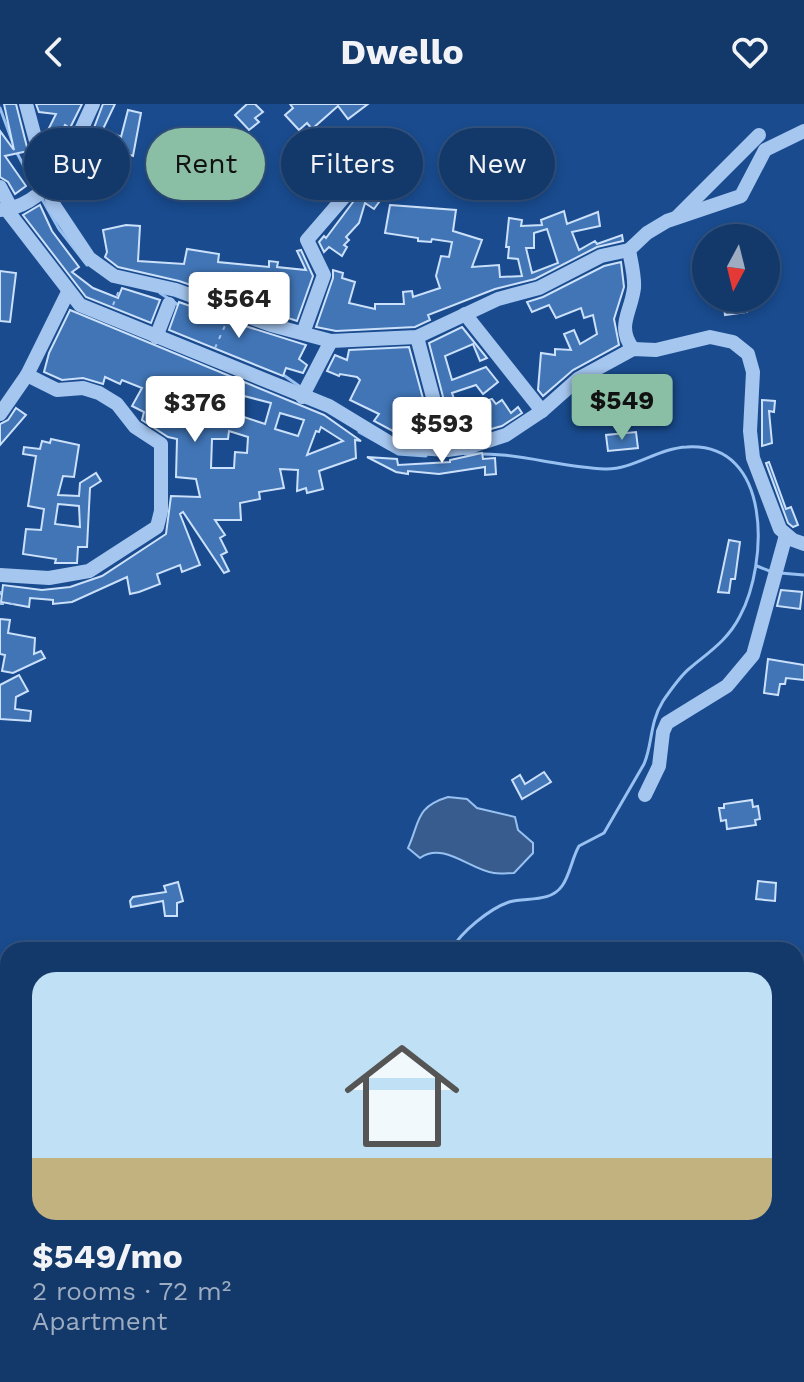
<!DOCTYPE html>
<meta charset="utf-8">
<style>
body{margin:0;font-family:"Work Sans",sans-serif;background:#1c3f70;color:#f1f3f6;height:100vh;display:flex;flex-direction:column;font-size:30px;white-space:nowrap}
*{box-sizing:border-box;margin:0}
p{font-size:26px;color:#9dacc1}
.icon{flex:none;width:44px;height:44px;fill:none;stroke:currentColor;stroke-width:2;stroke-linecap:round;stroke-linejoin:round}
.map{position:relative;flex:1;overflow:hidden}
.details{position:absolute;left:0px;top:838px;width:804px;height:440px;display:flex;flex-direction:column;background:#13386a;border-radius:24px 24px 0 0;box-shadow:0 4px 12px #0003,0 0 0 2px #32527e}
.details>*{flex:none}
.banner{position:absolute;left:24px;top:24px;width:756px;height:72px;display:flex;gap:16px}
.needle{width:52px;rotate:187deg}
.fabs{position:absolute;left:692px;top:120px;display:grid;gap:16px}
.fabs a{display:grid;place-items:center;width:88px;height:88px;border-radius:50%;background:#13386a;box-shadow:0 4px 12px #0003,0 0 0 2px #32527e;font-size:40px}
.price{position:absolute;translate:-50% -68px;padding:0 18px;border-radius:8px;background:#fff;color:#222;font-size:26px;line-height:52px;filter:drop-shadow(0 2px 4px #0008)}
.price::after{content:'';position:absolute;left:50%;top:48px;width:24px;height:18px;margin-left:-12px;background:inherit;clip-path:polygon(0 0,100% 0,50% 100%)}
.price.selected{background:#8abfa5;color:#111}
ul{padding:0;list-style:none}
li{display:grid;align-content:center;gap:16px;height:424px;padding:0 32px}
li+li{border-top:2px solid #32527e}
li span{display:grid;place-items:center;height:248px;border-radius:24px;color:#555}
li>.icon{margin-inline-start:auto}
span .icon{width:144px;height:144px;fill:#fffc;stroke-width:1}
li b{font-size:34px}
.pill{padding:0 28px;border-radius:36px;background:#13386a;box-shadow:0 4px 12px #0003,0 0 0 2px #32527e;font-size:28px;line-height:72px}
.pill.selected{background:#8abfa5;color:#111}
header{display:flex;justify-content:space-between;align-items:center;height:104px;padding:0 32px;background:#13386a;font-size:36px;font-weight:700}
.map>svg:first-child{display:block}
</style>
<header><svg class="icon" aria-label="back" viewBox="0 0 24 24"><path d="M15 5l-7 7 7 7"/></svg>Dwello<svg class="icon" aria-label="heart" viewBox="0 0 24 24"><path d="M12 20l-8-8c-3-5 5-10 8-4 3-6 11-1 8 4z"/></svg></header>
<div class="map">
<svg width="804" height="1278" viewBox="0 0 804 1278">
<rect width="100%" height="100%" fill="#194b8e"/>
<!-- water -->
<path fill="#375c8d" stroke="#98c1f1" stroke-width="2" d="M 448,693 L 467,695 L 477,704 L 515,713 L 518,726 L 533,739 L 533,749 L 514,769 C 508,769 500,770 494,769 C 470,766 444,737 420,754 L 408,744 C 420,718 415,703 448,693 Z"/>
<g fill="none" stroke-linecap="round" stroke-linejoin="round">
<!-- stream -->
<g stroke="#98c1f1" stroke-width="3">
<path d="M 0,4 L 14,42"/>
<path d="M 17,49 L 36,85"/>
<path d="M 42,95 L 59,125 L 87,161"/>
<path d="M 160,189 L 180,202"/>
<path d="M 282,270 L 302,284"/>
<path d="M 359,328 L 398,350 L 426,352"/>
<path d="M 757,462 L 772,468"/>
<path d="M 780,469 L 804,471"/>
<path d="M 451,846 C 461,828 489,805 509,798 C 526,793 550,799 562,782 C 570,771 572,754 579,742 L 604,729 L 644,660 C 653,639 649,620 663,597 C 670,587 680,572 690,564 C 709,548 728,536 740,512 C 768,460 773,338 687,343 C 658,344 633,366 605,365 C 558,363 513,347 465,350"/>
</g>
</g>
<!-- building -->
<g fill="#4175b6" stroke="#cbe0fa" stroke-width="2" fill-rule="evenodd">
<path d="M 4,0 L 16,0 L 28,47 L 5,52 L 26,82 L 15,90 L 8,78 L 0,73 L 0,27 L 14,46 Z"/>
<path d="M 36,0 L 82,0 L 70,24 L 65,21 L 56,40 L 61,43 L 53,57 L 45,32 L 56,10 L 39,8 Z"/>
<path d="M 103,0 L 115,0 L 103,25 L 121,33 L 128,6 L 141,9 L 133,52 L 89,37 Z"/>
<path d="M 247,0 L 255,0 L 263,8 L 255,14 L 259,18 L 249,26 L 235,11 Z"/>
<path d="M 290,0 L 368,0 L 348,15 L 338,2 L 312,25 L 307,19 L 299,26 L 285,11 L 293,4 Z"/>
<path d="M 367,74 L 374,79 L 369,85 L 382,94 L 374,105 L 365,99 L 359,119 L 346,133 L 349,136 L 344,141 L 347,143 L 342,152 L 329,143 L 324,148 L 319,138 L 324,132 L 326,134 L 353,98 L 353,80 L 360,84 Z"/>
<path d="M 40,101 L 52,127 L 79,163 L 72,168 L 93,184 L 118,194 L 122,184 L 160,196 L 151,219 L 86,193 L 23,111 Z"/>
<path d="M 390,101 L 456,106 L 453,127 L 482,136 L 472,163 L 499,161 L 500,173 L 522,172 L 518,155 L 508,154 L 509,143 L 506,143 L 509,114 L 522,116 L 521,122 L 542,121 L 541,116 L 564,107 L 567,120 L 598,108 L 600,122 L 572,128 L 579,146 L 595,137 L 597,140 L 622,131 L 623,137 L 597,143 L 535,175 L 495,185 L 428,211 L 430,216 L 415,223 L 336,227 L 316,223 L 333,174 L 333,166 L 343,169 L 342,174 L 355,178 L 349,199 L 375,205 L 375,200 L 404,200 L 403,188 L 412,187 L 413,193 L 440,184 L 436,172 L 441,152 L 449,153 L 452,138 L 432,135 L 431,138 L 418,137 L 418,134 L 385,129 ZM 547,125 L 558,159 L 532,169 L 526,144 L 534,144 L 534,129 Z"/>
<path d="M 126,121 L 140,122 L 138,157 L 184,160 L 187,145 L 219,150 L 218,158 L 269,163 L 269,157 L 278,158 L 277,163 L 306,166 L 297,147 L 301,146 L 313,172 L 297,217 L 179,177 L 118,163 L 105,153 L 107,148 L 103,126 ZM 254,177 L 281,181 L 275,199 L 252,192 Z"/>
<path d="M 621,158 L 624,183 L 614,215 L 619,241 L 573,266 L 543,292 L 538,286 L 541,249 L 555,251 L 555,245 L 571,246 L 564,230 L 574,226 L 580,240 L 597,230 L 593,211 L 584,214 L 581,204 L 556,214 L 549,201 L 532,208 L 527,198 L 543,193 L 604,162 Z"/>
<path d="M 0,167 L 16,169 L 10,218 L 0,217 Z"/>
<path d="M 723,194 L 745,194 L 747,208 L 725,211 Z"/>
<path d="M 179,198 L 226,215 L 225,218 L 241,224 L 242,221 L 306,241 L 299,255 L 307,261 L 303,269 L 286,264 L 283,272 L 169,226 Z"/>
<path d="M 70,206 L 324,311 L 361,337 L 355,336 L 356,354 L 319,367 L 323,385 L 307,389 L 306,384 L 297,387 L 298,366 L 280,365 L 284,384 L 259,388 L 260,395 L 240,399 L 241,416 L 215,416 L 225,431 L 220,434 L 227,448 L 221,451 L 229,467 L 224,469 L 183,408 L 180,410 L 200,461 L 182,468 L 180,461 L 157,470 L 160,480 L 139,488 L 130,490 L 127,473 L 72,498 L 53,500 L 53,496 L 30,494 L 29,503 L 1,498 L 3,481 L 42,486 L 70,483 L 102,472 L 166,430 L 171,392 L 200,393 L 196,375 L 176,373 L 177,335 L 168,333 L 142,316 L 144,308 L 132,302 L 142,284 L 122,276 L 120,280 L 105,273 L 103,280 L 83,274 L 62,276 L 44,268 L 49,249 ZM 244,292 L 271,299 L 265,320 L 238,311 ZM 280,309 L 304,316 L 298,332 L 275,325 ZM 321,323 L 343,337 L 307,351 L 316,327 L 319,328 ZM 229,327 L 248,333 L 247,349 L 235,348 L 234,364 L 211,364 L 212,335 L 228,335 Z"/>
<path d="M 462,223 L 487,254 L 480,257 L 473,240 L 445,252 L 452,276 L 486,263 L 498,278 L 483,290 L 476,281 L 452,289 L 458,306 L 492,295 L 496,300 L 502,296 L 511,309 L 518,303 L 522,309 L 502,322 L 454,335 L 429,239 Z"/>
<path d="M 409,243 L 434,335 L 404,333 L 374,317 L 379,310 L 350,296 L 360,276 L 357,273 L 340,270 L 339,272 L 327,267 L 335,251 L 347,256 L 349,246 Z"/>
<path d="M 635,286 L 638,304 L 602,310 L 599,292 Z"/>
<path d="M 762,296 L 775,297 L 774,308 L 769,307 L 772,339 L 762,342 Z"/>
<path d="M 16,304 L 26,311 L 0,341 L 0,320 L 8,316 Z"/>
<path d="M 636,328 L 638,344 L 608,347 L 606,331 Z"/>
<path d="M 51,335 L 79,341 L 74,373 L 63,372 L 58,391 L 79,392 L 80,379 L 96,369 L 101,377 L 90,384 L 87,443 L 78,443 L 77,459 L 55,459 L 56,455 L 23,450 L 26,425 L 41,426 L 44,405 L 28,402 L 36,352 L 23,350 L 24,343 L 40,345 L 42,337 L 50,339 ZM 58,400 L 79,402 L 80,423 L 55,420 Z"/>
<path d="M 482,349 L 483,355 L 495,354 L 496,370 L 485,371 L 485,363 L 439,370 L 408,367 L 408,370 L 396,368 L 367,353 L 397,355 L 398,361 L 450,358 L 450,356 Z"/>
<path d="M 769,358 L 786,405 L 791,403 L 798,421 L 793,423 L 788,419 L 766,359 Z"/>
<path d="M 729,436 L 740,438 L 735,475 L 731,475 L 729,489 L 718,488 Z"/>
<path d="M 781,486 L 802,488 L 800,505 L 777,502 Z"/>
<path d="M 0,515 L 10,516 L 8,529 L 35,534 L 34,550 L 41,547 L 45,554 L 13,569 L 2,567 L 5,551 L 0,550 Z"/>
<path d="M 768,555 L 804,561 L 804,576 L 786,574 L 785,580 L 780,580 L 778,591 L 764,589 Z"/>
<path d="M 19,571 L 28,587 L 16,593 L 15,605 L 31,607 L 30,617 L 0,615 L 0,581 Z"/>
<path d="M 544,668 L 551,678 L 522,695 L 512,676 L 520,671 L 525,680 Z"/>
<path d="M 752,696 L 753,703 L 758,702 L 760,715 L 755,716 L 756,721 L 727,725 L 726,716 L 721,717 L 719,704 L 724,704 L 724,700 Z"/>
<path d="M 758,777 L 776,779 L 775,797 L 756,795 Z"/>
<path d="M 178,778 L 183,797 L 177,799 L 177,812 L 165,812 L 163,797 L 131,803 L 130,797 L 133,793 L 166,788 L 164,782 Z"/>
</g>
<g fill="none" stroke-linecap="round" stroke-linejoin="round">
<!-- path -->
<g stroke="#a5c6ef" stroke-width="2" stroke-dasharray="4 6" stroke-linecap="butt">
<path d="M 113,201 L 120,184"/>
<path d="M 215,244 L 227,217"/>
<path d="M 0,491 L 2,482"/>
<path d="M 0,500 L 20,500"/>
</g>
<!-- minor -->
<g stroke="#a5c6ef" stroke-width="14">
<path d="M 26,0 L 53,100 L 89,154 L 114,172 L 176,186 L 271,221 L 331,237 L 417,233 L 498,195 L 539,184 L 601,152 L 629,146"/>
<path d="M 0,83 L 11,104"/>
<path d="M 6,105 L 80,201 L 329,302 L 390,339 L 402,343 L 447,346 L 469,343 L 506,331 L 542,307 L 578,275 L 633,245 L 656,246 L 710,233 L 733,238 L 748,250 L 753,268 L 750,327 L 753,354 L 780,425 L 793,436 L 804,440"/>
<path d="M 0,106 C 53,102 74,40 93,0"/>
<path d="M 678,112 L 759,31"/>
<path d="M 465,210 L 542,307"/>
<path d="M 303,229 L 324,171 L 307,136 L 345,92"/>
<path d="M 156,233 L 169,200"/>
<path d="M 417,233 L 447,346"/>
<path d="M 633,245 C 616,222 631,209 634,184 C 635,172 631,158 629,146 L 647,129 L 667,117 L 741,92 L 765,46 L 804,27"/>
<path d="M 302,293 L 331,237"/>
<path d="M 0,310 L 27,271 L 68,188"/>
<path d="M 0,471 L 49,474 L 89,467 L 157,423 L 161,407 L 161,340 L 135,323 L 117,300 L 99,289 L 83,284 L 57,286 L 27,271"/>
<path d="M 645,691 L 659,662 L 663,628 L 667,619 L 727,582 L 753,551 L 786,431"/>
</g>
</g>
</svg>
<div class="fabs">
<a><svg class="needle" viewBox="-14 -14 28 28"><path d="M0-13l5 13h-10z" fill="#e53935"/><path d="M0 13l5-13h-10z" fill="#9dacc1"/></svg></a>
</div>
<b class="price" style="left:239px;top:236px">$564</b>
<b class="price selected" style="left:622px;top:338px">$549</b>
<b class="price" style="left:195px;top:340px">$376</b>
<b class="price" style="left:442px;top:361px">$593</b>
<div class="banner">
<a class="pill">Buy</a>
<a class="pill selected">Rent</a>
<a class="pill">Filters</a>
<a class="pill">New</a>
</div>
<section class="details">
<ul>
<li><span style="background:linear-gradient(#bfe0f5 75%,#c2b280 0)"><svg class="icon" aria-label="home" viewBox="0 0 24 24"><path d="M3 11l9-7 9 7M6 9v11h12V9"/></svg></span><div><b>$549/mo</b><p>2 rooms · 72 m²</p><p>Apartment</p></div></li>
</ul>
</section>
</div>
